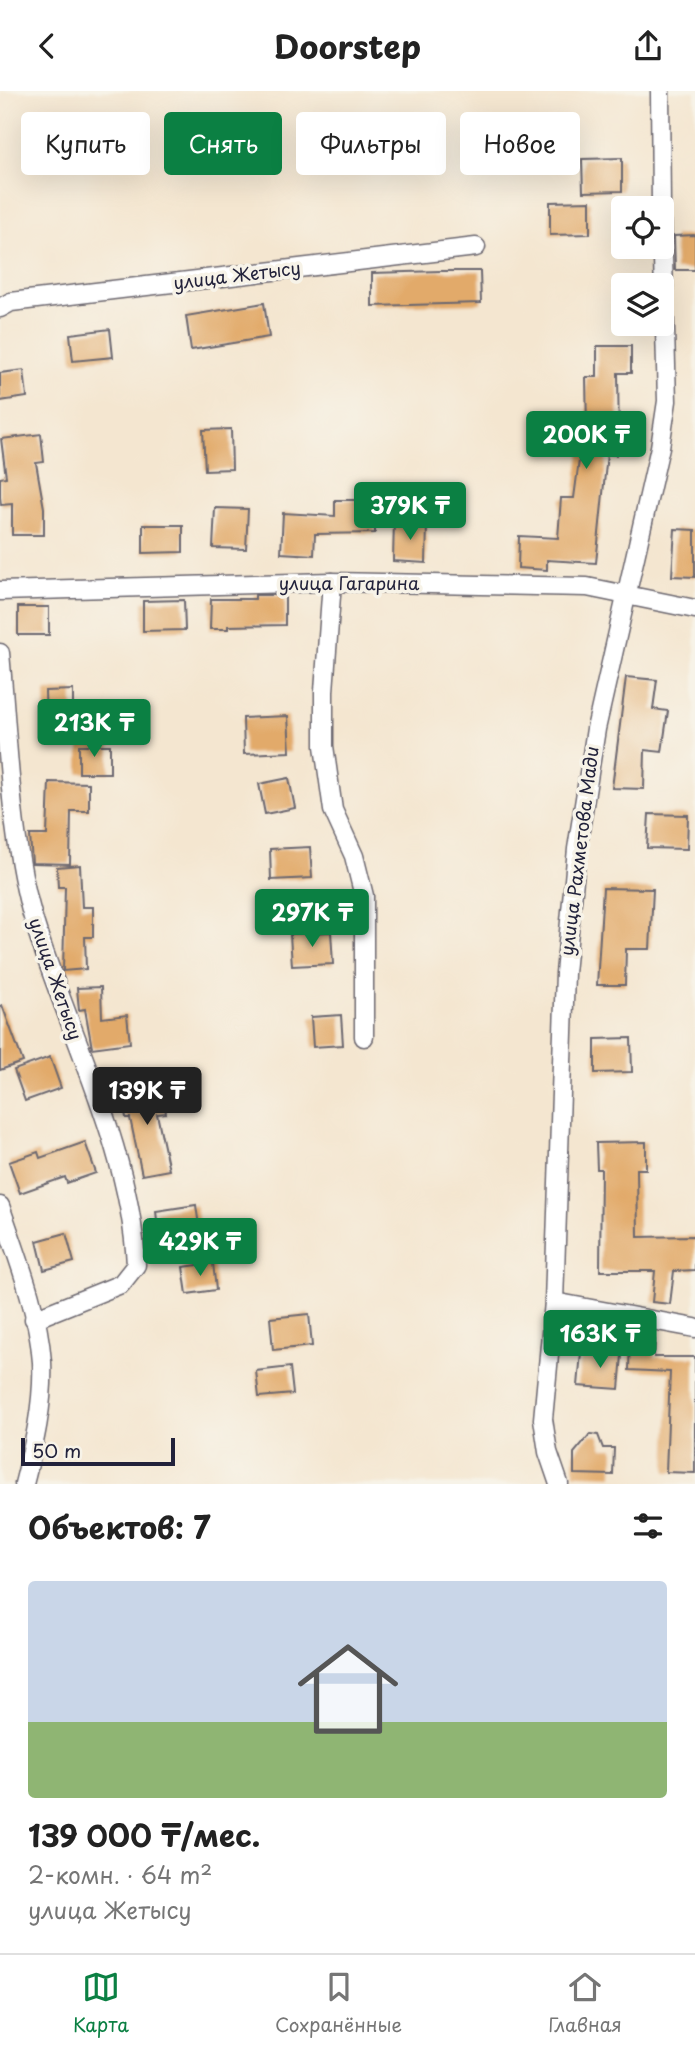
<!DOCTYPE html>
<html lang="ru">
<meta charset="utf-8">
<style>
body{margin:0;font-family:"Playpen Sans",sans-serif;background:#f2f2f2;color:#222;height:100vh;display:flex;flex-direction:column;font-size:26px;white-space:nowrap}
*{box-sizing:border-box;margin:0}
p{font-size:23px;color:#767676}
.icon{flex:none;width:38px;height:38px;fill:none;stroke:currentColor;stroke-width:2;stroke-linecap:round;stroke-linejoin:round}
.map{position:relative;height:1393px;overflow:hidden}
.panel{display:flex;flex-direction:column;background:#fff;flex:1}
.panel>*{flex:none}
.hud{position:absolute;left:21px;top:21px;width:654px;height:63px;display:flex;gap:14px}
.buttons{position:absolute;left:611px;top:105px;display:grid;gap:14px}
.buttons a{display:grid;place-items:center;width:63px;height:63px;border-radius:7px;background:#fff;box-shadow:0 7px 28px #0002;font-size:35px}
.scale{position:absolute;left:21px;bottom:18px;width:154px;box-sizing:border-box;padding-left:7px;border:4px solid #22223b;border-top:0;font-size:19px;line-height:24px;white-space:nowrap;color:#22223b;-webkit-text-stroke:5px #f7f3e8;paint-order:stroke}
.price{position:absolute;translate:-50% -60px;padding:0 16px;border-radius:7px;background:#0b8043;color:#fff;font-size:23px;line-height:46px;filter:drop-shadow(0 2px 4px #0008)}
.price::after{content:'';position:absolute;left:50%;top:42px;width:21px;height:16px;margin-left:-10px;background:inherit;clip-path:polygon(0 0,100% 0,50% 100%)}
.price.current{background:#222;color:#fff}
ul{padding:0;list-style:none}
li{display:grid;align-content:center;gap:14px;height:371px;padding:0 28px}
li+li{border-top:2px solid #e0e0e0}
li span{display:grid;place-items:center;height:217px;border-radius:7px;color:#555}
li>.icon{margin-inline-start:auto}
span .icon{width:126px;height:126px;fill:#fffc;stroke-width:1}
li b{font-size:30px}
h2{display:flex;justify-content:space-between;align-items:center;height:84px;padding:0 28px;font-size:30px}
.pill{padding:0 24px;border-radius:7px;background:#fff;box-shadow:0 7px 28px #0002;font-size:24px;line-height:63px}
.pill.current{background:#0b8043;color:#fff}
header{display:flex;justify-content:space-between;align-items:center;height:91px;padding:0 28px;background:#fff;font-size:32px;font-weight:700}
.tab-bar{display:flex;justify-content:space-around;align-items:center;height:98px;border-top:2px solid #e0e0e0;background:#fff;font-size:19px;color:#767676}
.tab-bar a{display:grid;justify-items:center;gap:4px}
.tab-bar .current{color:#0b8043}
.map>svg:first-child{display:block}
</style>
<header><svg class="icon" aria-label="back" viewBox="0 0 24 24"><path d="M15 5l-7 7 7 7"/></svg>Doorstep<svg class="icon" aria-label="share" viewBox="0 0 24 24"><path d="M12 15V3M7 8l5-5 5 5M5 13v7h14v-7"/></svg></header>
<div class="map">
<svg width="695" height="1393" viewBox="0 0 695 1393">
<rect width="100%" height="100%" fill="#f7f3e8"/>
<filter id="ink" filterUnits="userSpaceOnUse"><feTurbulence type="fractalNoise" baseFrequency=".0143" numOctaves="2"/><feDisplacementMap in="SourceGraphic" scale="14" xChannelSelector="R" yChannelSelector="G"/><feConvolveMatrix kernelMatrix="1 2 1 2 8 2 1 2 1" color-interpolation-filters="sRGB"/></filter>
<filter id="wash" filterUnits="userSpaceOnUse"><feTurbulence type="fractalNoise" baseFrequency=".00686" numOctaves="4" result="noise"/><feDisplacementMap in="SourceGraphic" scale="28" xChannelSelector="R" yChannelSelector="G"/><feGaussianBlur stdDeviation="1.57" result="paint"/><feColorMatrix in="noise" values="0 0 0 0 0 0 0 0 0 0 0 0 0 0 0 0 0 1.4 0 .05"/><feComposite in="paint" operator="in"/></filter>
<g filter="url(#wash)">
<rect width="100%" height="100%" fill="#f4e6d0"/>
<g id="blocks">
<!-- building -->
<g fill="#e2aa6a">
<path d="M 622,67 L 622,100 L 583,101 L 582,68 Z"/>
<path d="M 590,110 L 590,143 L 550,144 L 550,111 Z"/>
<path d="M 695,144 L 695,179 L 675,179 L 674,145 Z"/>
<path d="M 441,180 L 480,180 L 481,212 L 372,215 L 372,182 Z"/>
<path d="M 264,212 L 269,246 L 191,259 L 186,225 Z"/>
<path d="M 110,238 L 113,266 L 73,270 L 70,243 Z"/>
<path d="M 597,255 L 631,255 L 631,282 L 618,282 L 619,349 L 616,364 L 607,363 L 596,472 L 547,469 L 547,479 L 518,477 L 519,445 L 558,447 L 561,407 L 574,407 L 580,362 L 574,360 L 577,336 L 587,337 L 586,286 L 597,286 Z"/>
<path d="M 24,279 L 27,306 L 0,310 L 0,282 Z"/>
<path d="M 231,338 L 232,378 L 205,379 L 203,339 Z"/>
<path d="M 41,343 L 44,371 L 36,372 L 44,417 L 44,444 L 12,444 L 12,413 L 1,414 L 0,406 L 0,387 L 6,386 L 1,348 Z"/>
<path d="M 335,409 L 375,409 L 375,442 L 315,443 L 314,464 L 281,462 L 283,422 L 335,425 Z"/>
<path d="M 215,417 L 248,418 L 246,458 L 213,457 Z"/>
<path d="M 394,430 L 427,432 L 426,472 L 393,470 Z"/>
<path d="M 143,434 L 183,434 L 183,461 L 143,462 Z"/>
<path d="M 675,438 L 695,439 L 695,486 L 672,485 Z"/>
<path d="M 255,504 L 285,504 L 285,534 L 228,535 L 228,538 L 210,538 L 211,508 L 255,508 Z"/>
<path d="M 184,509 L 185,539 L 143,540 L 143,510 Z"/>
<rect x="18" y="516" width="31" height="28"/>
<path d="M 626,586 L 657,589 L 653,618 L 668,620 L 662,661 L 645,659 L 644,698 L 612,697 Z"/>
<path d="M 73,599 L 73,630 L 46,631 L 45,600 Z"/>
<path d="M 288,625 L 290,661 L 244,663 L 243,627 Z"/>
<rect x="79" y="654" width="31" height="28"/>
<path d="M 289,687 L 295,717 L 265,723 L 259,693 Z"/>
<path d="M 49,691 L 89,692 L 89,720 L 71,720 L 70,773 L 32,772 L 30,744 L 47,744 Z"/>
<path d="M 649,723 L 688,724 L 687,758 L 647,757 Z"/>
<path d="M 310,756 L 312,787 L 271,789 L 270,758 Z"/>
<path d="M 80,774 L 82,816 L 93,816 L 93,846 L 85,846 L 86,878 L 63,880 L 65,796 L 58,796 L 57,776 Z"/>
<path d="M 603,797 L 653,798 L 650,858 L 626,858 L 625,894 L 597,894 Z"/>
<path d="M 331,841 L 333,873 L 292,875 L 290,843 Z"/>
<path d="M 101,896 L 102,927 L 127,924 L 130,952 L 92,957 L 85,918 L 79,919 L 77,897 Z"/>
<path d="M 2,914 L 23,971 L 0,979 L 0,915 Z"/>
<path d="M 341,924 L 343,954 L 313,956 L 311,926 Z"/>
<path d="M 631,947 L 632,981 L 595,982 L 595,948 Z"/>
<path d="M 50,966 L 61,997 L 25,1010 L 14,979 Z"/>
<path d="M 162,994 L 166,1022 L 157,1023 L 169,1079 L 142,1084 L 130,1027 L 126,1027 L 122,1000 Z"/>
<path d="M 85,1051 L 96,1082 L 67,1092 L 65,1086 L 20,1102 L 9,1071 L 38,1061 L 40,1067 Z"/>
<path d="M 646,1051 L 646,1078 L 637,1078 L 638,1146 L 695,1145 L 695,1179 L 674,1180 L 670,1213 L 652,1211 L 655,1180 L 600,1180 L 601,1078 L 597,1078 L 596,1052 Z"/>
<path d="M 196,1114 L 200,1142 L 159,1148 L 156,1120 Z"/>
<path d="M 66,1142 L 74,1171 L 44,1179 L 37,1150 Z"/>
<path d="M 213,1172 L 216,1199 L 187,1203 L 183,1176 Z"/>
<path d="M 309,1223 L 312,1255 L 273,1259 L 270,1227 Z"/>
<path d="M 630,1248 L 655,1249 L 654,1266 L 695,1266 L 695,1382 L 666,1381 L 670,1281 L 629,1279 Z"/>
<path d="M 581,1261 L 622,1264 L 619,1298 L 578,1295 Z"/>
<path d="M 290,1276 L 293,1303 L 259,1306 L 256,1280 Z"/>
<path d="M 590,1343 L 598,1344 L 603,1357 L 614,1357 L 613,1384 L 574,1383 L 574,1362 Z"/>
</g>
</g>
</g>
<g filter="url(#ink)">
<use href="#blocks" fill-opacity="0" stroke="#6c676f" stroke-width="2"/>
<g fill="none" stroke-linecap="round" stroke-linejoin="round">
<defs>
<g id="minor">
<path d="M 660,0 L 661,117"/>
<path d="M 0,217 L 11,211 L 476,156"/>
<path d="M 332,491 L 324,600 L 324,655 L 333,719 L 354,765 L 364,805 L 364,946"/>
<path d="M 0,500 L 332,491 L 587,496 L 695,518"/>
<path d="M 0,562 C 8,646 10,751 34,830 C 68,941 131,1058 136,1174 L 121,1193 L 34,1228"/>
<path d="M 0,1115 C 17,1165 38,1217 42,1271 C 44,1312 34,1354 24,1393"/>
<path d="M 554,1211 L 695,1237"/>
<path d="M 559,1393 L 548,1361 L 543,1328 L 554,1211 L 565,882 L 577,758 L 596,638 L 660,356 L 667,310 L 662,131"/>
</g>
</defs>
<!-- minor casing -->
<use href="#minor" stroke="#6c676f" stroke-width="21"/>
<!-- minor -->
<use href="#minor" stroke="#fff" stroke-width="18"/>
</g>
</g>
<g text-anchor="middle" stroke-width="7" stroke-linejoin="round" paint-order="stroke">
<!-- street labels -->
<g font-size="18" fill="#22223b" stroke="#f7f3e8">
<text transform="translate(237 185) rotate(-7)" y="6">улица Жетысу</text>
<text x="349" y="499">улица Гагарина</text>
<text transform="translate(580 760) rotate(-83)" y="6">улица Рахметова Мади</text>
<text transform="translate(55 888) rotate(71)" y="6">улица Жетысу</text>
</g>
</g>
</svg>
<div class="buttons">
<a><svg class="icon" aria-label="locate" viewBox="0 0 24 24"><circle cx="12" cy="12" r="6"/><path d="M12 2v4M12 18v4M2 12h4M18 12h4"/></svg></a>
<a><svg class="icon" aria-label="layers" viewBox="0 0 24 24"><path d="M12 4l9 5-9 5-9-5zM3 14l9 5 9-5"/></svg></a>
</div>
<div class="scale">50 m</div>
<b class="price" style="left:586px;top:380px">200K ₸</b>
<b class="price" style="left:410px;top:451px">379K ₸</b>
<b class="price" style="left:94px;top:668px">213K ₸</b>
<b class="price" style="left:312px;top:858px">297K ₸</b>
<b class="price current" style="left:147px;top:1036px">139K ₸</b>
<b class="price" style="left:200px;top:1187px">429K ₸</b>
<b class="price" style="left:600px;top:1279px">163K ₸</b>
<div class="hud">
<a class="pill">Купить</a>
<a class="pill current">Снять</a>
<a class="pill">Фильтры</a>
<a class="pill">Новое</a>
</div>
</div>
<section class="panel">
<h2>Объектов: 7<svg class="icon" aria-label="filters" viewBox="0 0 24 24"><path d="M4 7h16M4 17h16"/><circle cx="9" cy="7" r="2"/><circle cx="15" cy="17" r="2"/></svg></h2>
<ul>
<li><span style="background:linear-gradient(#c9d6e8 65%,#8fb573 0)"><svg class="icon" aria-label="home" viewBox="0 0 24 24"><path d="M3 11l9-7 9 7M6 9v11h12V9"/></svg></span><div><b>139 000 ₸/мес.</b><p>2-комн. · 64 m²</p><p>улица Жетысу</p></div></li>
</ul>
</section>
<nav class="tab-bar">
<a class="current"><svg class="icon" aria-label="map" viewBox="0 0 24 24"><path d="M3 6l6-2 6 2 6-2v14l-6 2-6-2-6 2zM9 4v14M15 6v14"/></svg>Карта</a>
<a><svg class="icon" aria-label="saved" viewBox="0 0 24 24"><path d="M7 4h10v16l-5-4-5 4z"/></svg>Сохранённые</a>
<a><svg class="icon" aria-label="home" viewBox="0 0 24 24"><path d="M3 11l9-7 9 7M6 9v11h12V9"/></svg>Главная</a>
</nav>
